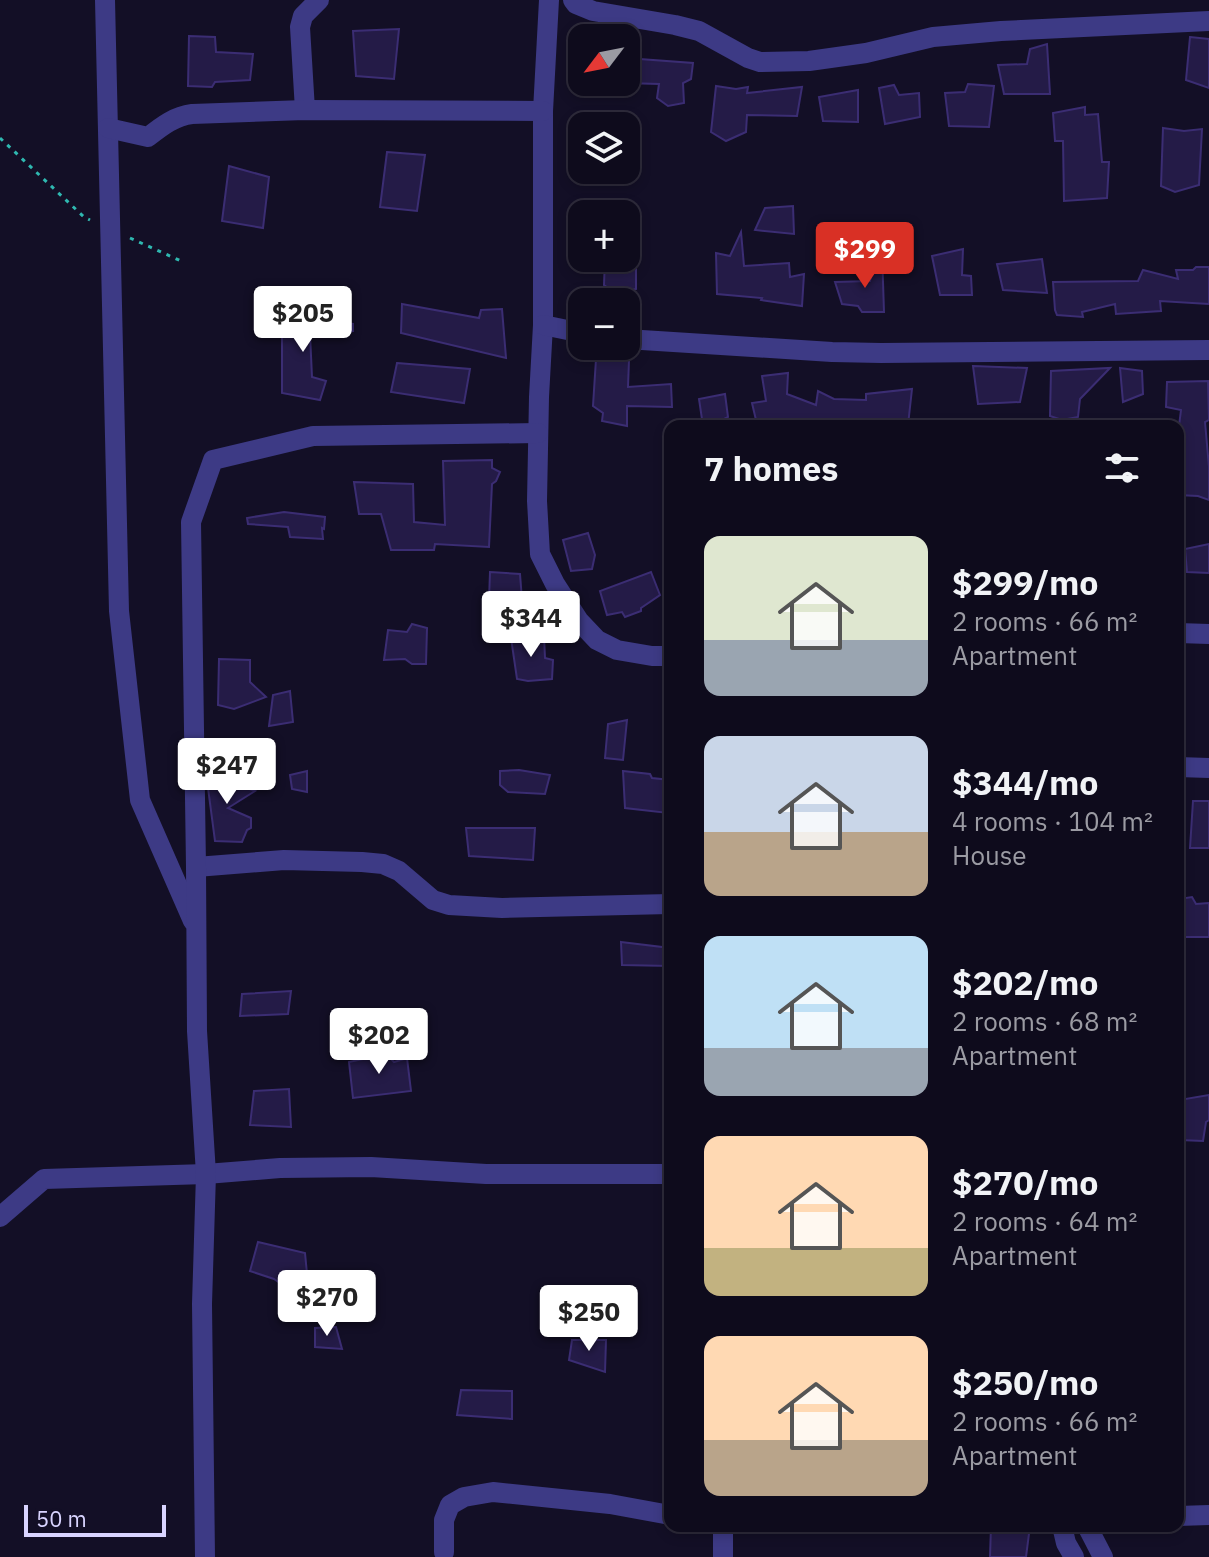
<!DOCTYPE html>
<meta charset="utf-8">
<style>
body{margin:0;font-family:"IBM Plex Sans",sans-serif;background:#1c1929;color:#f1f3f6;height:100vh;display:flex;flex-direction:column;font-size:30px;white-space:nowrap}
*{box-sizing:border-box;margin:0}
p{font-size:26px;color:#9b9ba3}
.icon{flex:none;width:44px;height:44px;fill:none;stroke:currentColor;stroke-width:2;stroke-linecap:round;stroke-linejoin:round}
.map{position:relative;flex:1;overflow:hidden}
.sheet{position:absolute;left:664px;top:420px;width:520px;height:1112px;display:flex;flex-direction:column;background:#0e0b1c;border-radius:16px;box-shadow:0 4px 12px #0003,0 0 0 2px #2e2b3b}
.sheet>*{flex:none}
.needle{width:52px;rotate:238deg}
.buttons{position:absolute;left:568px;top:24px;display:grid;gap:16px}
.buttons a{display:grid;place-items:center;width:72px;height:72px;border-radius:16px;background:#0e0b1c;box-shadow:0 4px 12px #0003,0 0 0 2px #2e2b3b;font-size:40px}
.scale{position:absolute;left:24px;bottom:20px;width:142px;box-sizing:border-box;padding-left:8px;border:4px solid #d9d4ff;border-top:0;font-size:22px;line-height:28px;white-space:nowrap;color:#d9d4ff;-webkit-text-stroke:6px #130f26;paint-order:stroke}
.price{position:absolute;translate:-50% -68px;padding:0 18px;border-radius:8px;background:#fff;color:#222;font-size:26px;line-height:52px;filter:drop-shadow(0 2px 4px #0008)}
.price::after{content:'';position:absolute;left:50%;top:48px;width:24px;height:18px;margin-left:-12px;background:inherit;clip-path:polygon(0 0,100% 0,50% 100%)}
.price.selected{background:#d93025;color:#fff}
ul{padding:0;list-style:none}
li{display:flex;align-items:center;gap:24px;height:200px;padding:0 40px}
li span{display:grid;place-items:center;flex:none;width:224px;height:160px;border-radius:16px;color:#555}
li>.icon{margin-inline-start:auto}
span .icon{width:96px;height:96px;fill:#fffc;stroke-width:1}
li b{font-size:34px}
h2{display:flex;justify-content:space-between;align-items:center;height:96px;padding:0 40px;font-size:34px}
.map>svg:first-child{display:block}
</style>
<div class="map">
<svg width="1209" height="1557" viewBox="0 0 1209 1557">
<rect width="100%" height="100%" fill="#130f26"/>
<!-- building -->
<g fill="#241b47" stroke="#3b2d73" stroke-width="2">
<path d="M 399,29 L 394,79 L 356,76 L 353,31 Z"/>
<path d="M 189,36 L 215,37 L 216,52 L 253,54 L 250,80 L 215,82 L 212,87 L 188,86 Z"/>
<path d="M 1190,37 L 1209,39 L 1209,88 L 1186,80 Z"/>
<path d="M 1047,44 L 1050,94 L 1004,94 L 998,65 L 1027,64 L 1030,49 Z"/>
<path d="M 626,58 L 693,63 L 691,79 L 683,83 L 684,103 L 668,106 L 657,98 L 659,84 L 626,83 Z"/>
<path d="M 968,84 L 994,86 L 989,127 L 949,126 L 945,93 L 965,92 Z"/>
<path d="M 894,85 L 899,95 L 919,93 L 920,117 L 885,124 L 879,88 Z"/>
<path d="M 716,86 L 736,89 L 748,87 L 747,93 L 802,87 L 797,116 L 747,115 L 746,132 L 726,141 L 711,132 Z"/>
<path d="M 858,90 L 858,122 L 823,121 L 819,97 Z"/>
<path d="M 1085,107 L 1085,115 L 1098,114 L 1102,162 L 1109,162 L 1107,198 L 1064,201 L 1063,141 L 1055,141 L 1053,113 Z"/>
<path d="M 1163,128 L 1184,131 L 1202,129 L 1199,185 L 1175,192 L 1161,186 Z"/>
<path d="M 387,152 L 425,155 L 417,211 L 380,207 Z"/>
<path d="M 229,166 L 269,177 L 263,228 L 222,221 Z"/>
<path d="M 793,206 L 794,234 L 755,230 L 765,208 Z"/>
<path d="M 741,232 L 744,266 L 789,263 L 790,277 L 804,274 L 802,306 L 761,300 L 762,298 L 717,294 L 716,253 L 730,256 Z"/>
<path d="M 963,249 L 962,275 L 971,276 L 972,295 L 940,295 L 932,256 Z"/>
<path d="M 877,250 L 882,251 L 884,312 L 862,312 L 858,306 L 842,304 L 835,282 L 870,281 Z"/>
<path d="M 605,258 L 636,258 L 636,289 L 616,294 L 604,285 Z"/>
<path d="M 1042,259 L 1047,293 L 1003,290 L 997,264 Z"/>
<path d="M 1196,267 L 1209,267 L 1209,304 L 1160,301 L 1161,311 L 1116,314 L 1115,304 L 1082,312 L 1083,317 L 1057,315 L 1055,310 L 1053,282 L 1138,281 L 1143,270 L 1178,279 L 1176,270 L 1193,270 Z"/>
<path d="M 402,304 L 479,318 L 481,310 L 502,309 L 506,358 L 401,333 Z"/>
<path d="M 282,315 L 353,324 L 353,331 L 310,334 L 312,377 L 326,381 L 320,400 L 282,393 Z"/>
<path d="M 596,359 L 629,360 L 628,387 L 671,384 L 672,407 L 627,406 L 627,426 L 602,421 L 603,413 L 593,406 Z"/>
<path d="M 397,363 L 470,369 L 464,403 L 391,392 Z"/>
<path d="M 973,366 L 1027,368 L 1020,402 L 978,404 Z"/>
<path d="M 1110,368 L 1080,399 L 1078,417 L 1062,420 L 1050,416 L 1051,371 Z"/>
<path d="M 1120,368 L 1142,371 L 1143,394 L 1123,402 Z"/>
<path d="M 788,373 L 787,394 L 816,405 L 818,391 L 834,399 L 866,400 L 866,394 L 912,389 L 908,425 L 812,426 L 756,420 L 752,403 L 766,401 L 762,376 Z"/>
<path d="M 1208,381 L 1209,420 L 1205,422 L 1209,467 L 1209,500 L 1198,496 L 1178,495 L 1178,434 L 1181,410 L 1166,407 L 1167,382 Z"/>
<path d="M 725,394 L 728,417 L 724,419 L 723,426 L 703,426 L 699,399 Z"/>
<path d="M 492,460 L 492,468 L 500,472 L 496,481 L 492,484 L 489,547 L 435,544 L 434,550 L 391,550 L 381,514 L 359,514 L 354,482 L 413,484 L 414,522 L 445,525 L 443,461 Z"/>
<path d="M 284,512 L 325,517 L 324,529 L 322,528 L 323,539 L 290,537 L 288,527 L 248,524 L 247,518 Z"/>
<path d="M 588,533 L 595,555 L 592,569 L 571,571 L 563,540 Z"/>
<path d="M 1209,544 L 1209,573 L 1187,572 L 1185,549 Z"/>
<path d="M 490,572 L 520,574 L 522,600 L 489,600 Z"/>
<path d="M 651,572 L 660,595 L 641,608 L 641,611 L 625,617 L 622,612 L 607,615 L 600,591 Z"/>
<path d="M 412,624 L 427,628 L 426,664 L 412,664 L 405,659 L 384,660 L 388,630 L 407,632 Z"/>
<path d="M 544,636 L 545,658 L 553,660 L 552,679 L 528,681 L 517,679 L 511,638 Z"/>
<path d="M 219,659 L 250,660 L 250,682 L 266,697 L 234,709 L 218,705 Z"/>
<path d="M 290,691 L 293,722 L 269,726 L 273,695 Z"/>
<path d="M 627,720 L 623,760 L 605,758 L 608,724 Z"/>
<path d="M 208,769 L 238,771 L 238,785 L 255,791 L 228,808 L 251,818 L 251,828 L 247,830 L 242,842 L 215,841 L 208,788 Z"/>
<path d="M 519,770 L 550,775 L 545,794 L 508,792 L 500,785 L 500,771 Z"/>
<path d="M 307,771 L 307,792 L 292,789 L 290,775 Z"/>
<path d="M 623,771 L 650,774 L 652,778 L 670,780 L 668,813 L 625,808 Z"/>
<path d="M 1193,801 L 1209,801 L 1209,848 L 1190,848 Z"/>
<path d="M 466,828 L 535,828 L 533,860 L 469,856 Z"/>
<path d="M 1192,897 L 1196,904 L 1209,903 L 1209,937 L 1183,937 L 1179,899 Z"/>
<path d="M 621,942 L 670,948 L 670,966 L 622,965 Z"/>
<path d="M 291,991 L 288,1014 L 240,1016 L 242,994 Z"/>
<path d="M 386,1054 L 394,1062 L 407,1058 L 411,1091 L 353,1098 L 349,1062 Z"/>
<path d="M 289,1089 L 291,1127 L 250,1125 L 254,1091 Z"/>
<path d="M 1209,1095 L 1209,1120 L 1206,1122 L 1203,1141 L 1180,1140 L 1185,1099 Z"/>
<path d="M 258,1242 L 305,1253 L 308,1284 L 287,1288 L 274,1279 L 250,1271 Z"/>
<path d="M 336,1327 L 342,1349 L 315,1347 L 315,1328 Z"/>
<path d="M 572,1340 L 606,1340 L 605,1372 L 569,1360 Z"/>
<path d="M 461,1390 L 512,1391 L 512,1419 L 457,1415 Z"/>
<path d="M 991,1526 L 1030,1526 L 1026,1557 L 990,1557 Z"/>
</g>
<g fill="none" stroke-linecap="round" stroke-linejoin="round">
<!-- path -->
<g stroke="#2fb8b0" stroke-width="3" stroke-dasharray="4 6" stroke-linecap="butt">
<path d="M 0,138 L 84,217 L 90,220"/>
<path d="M 130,238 L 181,261"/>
</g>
<!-- street -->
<g stroke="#3d3a85" stroke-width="20">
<path d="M 105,0 L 119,611 L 140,800 L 193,921"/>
<path d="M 549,0 L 543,111 L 543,325 L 539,397 L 537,501 L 540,554 L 555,584 L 579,621 L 597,640 L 617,650 L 652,656 L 670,656"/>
<path d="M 573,0 L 576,4 L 593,11 L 675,25 L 699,31 L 748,58 L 760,62 L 809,61 L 866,53 L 933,37 L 1001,31 L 1209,21"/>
<path d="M 305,110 L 300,27 L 303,16 L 319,0"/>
<path d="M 108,128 L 148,137 C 162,126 175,116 192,114 L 305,110 L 543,111"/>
<path d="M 543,325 L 582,333"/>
<path d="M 626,339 L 832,352 L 881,353 L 1209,350"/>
<path d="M 1178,633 L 1209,634"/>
<path d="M 1178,767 L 1209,768"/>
<path d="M 196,867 L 284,860 L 362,862 L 383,864 L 399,871 L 433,900 L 449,905 L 502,908 L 670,904"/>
<path d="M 0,1217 L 44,1179 L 206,1174 L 280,1168 L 371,1167 L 486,1174 L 670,1174"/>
<path d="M 1178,1516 L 1209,1515"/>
<path d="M 723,1526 L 723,1557"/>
<path d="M 1062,1526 L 1066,1543 L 1074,1557"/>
<path d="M 1087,1526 L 1103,1557"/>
<path d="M 444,1552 L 444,1520 L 450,1505 L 464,1497 L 493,1492 L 610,1504 L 670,1515"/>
<path d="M 205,1557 L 202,1304 L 206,1174 L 197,1031 L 196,867 L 191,522 L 213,460 L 313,436 L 538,433"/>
</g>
</g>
</svg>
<div class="buttons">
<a><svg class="needle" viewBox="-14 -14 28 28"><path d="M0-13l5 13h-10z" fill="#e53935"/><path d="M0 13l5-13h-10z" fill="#9b9ba3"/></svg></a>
<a><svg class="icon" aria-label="layers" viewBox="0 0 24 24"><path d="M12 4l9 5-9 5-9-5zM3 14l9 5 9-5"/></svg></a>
<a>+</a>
<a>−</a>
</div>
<div class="scale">50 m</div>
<b class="price selected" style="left:865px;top:290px">$299</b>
<b class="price" style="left:303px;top:354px">$205</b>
<b class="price" style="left:531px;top:659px">$344</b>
<b class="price" style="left:227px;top:806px">$247</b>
<b class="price" style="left:379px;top:1076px">$202</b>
<b class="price" style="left:327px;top:1338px">$270</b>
<b class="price" style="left:589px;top:1353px">$250</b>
<section class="sheet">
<h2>7 homes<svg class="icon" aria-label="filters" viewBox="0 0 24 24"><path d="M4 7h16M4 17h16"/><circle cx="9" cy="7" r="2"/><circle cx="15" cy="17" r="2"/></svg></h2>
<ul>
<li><span style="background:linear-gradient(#dfe7d0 65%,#9aa5b1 0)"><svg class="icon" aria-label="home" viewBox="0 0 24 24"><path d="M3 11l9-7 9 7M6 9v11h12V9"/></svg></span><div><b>$299/mo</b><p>2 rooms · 66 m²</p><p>Apartment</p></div></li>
<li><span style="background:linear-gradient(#c9d6e8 60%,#b9a48a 0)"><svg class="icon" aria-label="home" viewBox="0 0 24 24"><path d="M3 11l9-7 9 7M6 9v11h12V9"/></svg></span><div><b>$344/mo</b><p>4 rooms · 104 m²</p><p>House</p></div></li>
<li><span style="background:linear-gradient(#bfe0f5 70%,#9aa5b1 0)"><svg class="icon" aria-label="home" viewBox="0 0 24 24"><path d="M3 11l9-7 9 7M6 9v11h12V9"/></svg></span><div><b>$202/mo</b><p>2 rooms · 68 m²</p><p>Apartment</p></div></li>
<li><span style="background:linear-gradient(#ffd9b3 70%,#c2b280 0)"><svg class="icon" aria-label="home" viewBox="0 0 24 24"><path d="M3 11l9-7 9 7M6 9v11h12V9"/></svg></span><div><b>$270/mo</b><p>2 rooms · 64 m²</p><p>Apartment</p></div></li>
<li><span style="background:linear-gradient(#ffd9b3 65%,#b9a48a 0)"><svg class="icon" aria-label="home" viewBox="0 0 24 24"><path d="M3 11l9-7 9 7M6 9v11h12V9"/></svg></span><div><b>$250/mo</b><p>2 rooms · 66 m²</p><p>Apartment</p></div></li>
</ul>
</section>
</div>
